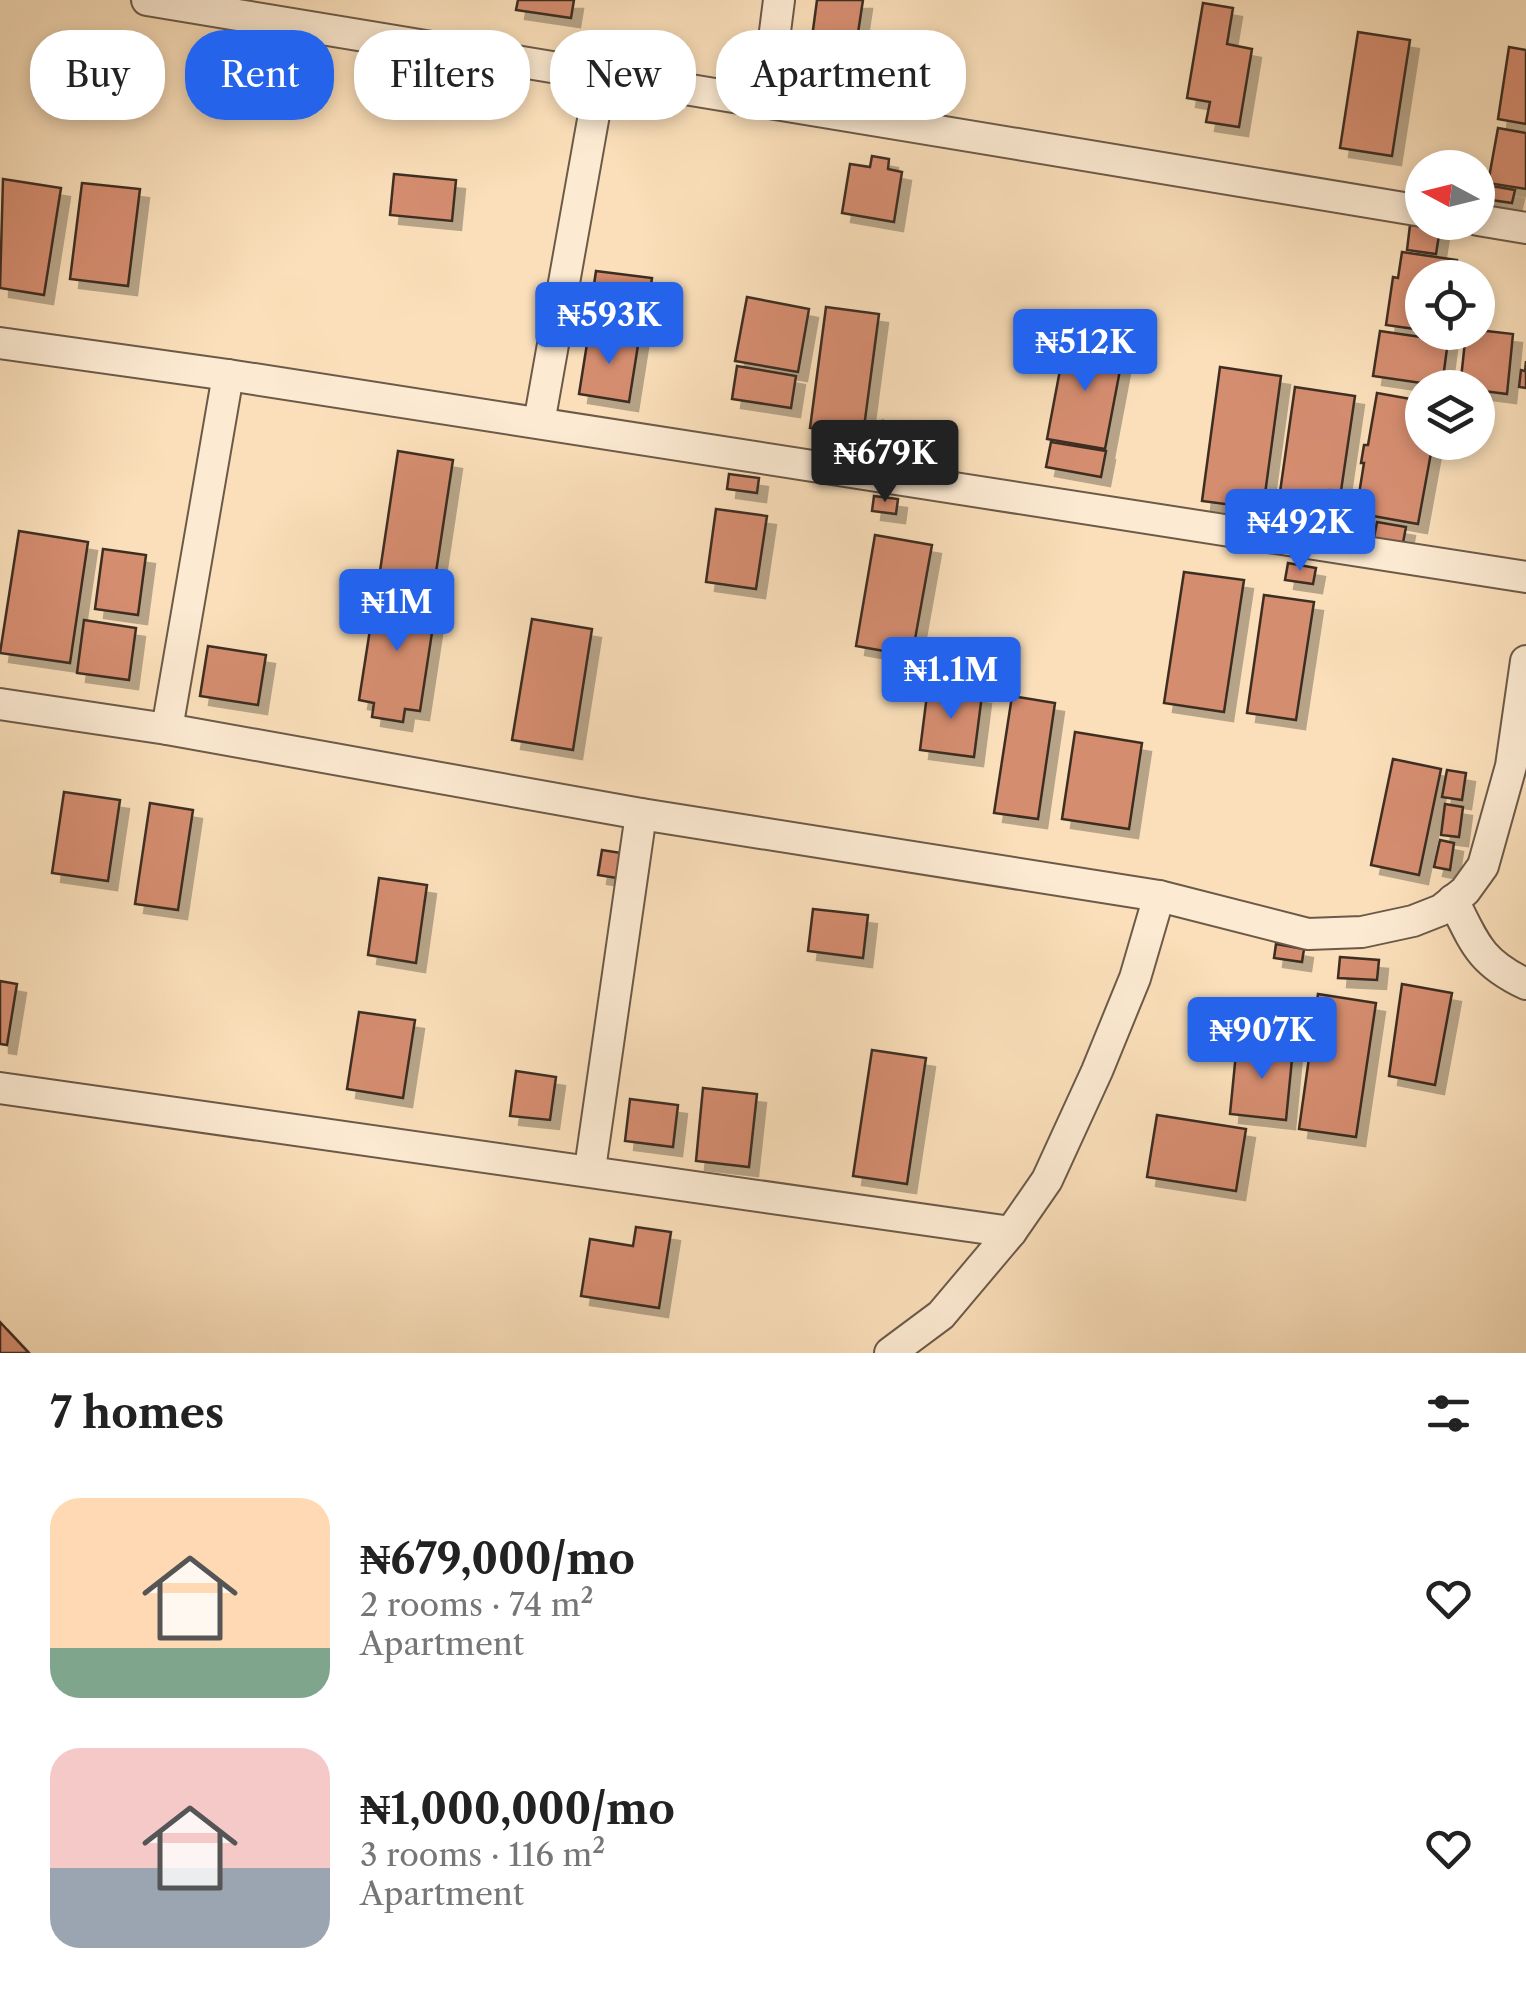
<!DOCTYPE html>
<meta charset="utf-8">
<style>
body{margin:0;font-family:"Libre Caslon Text",serif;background:#f6f6f6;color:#222;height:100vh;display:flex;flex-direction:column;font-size:38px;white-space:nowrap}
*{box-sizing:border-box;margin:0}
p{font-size:32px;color:#767676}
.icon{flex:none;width:55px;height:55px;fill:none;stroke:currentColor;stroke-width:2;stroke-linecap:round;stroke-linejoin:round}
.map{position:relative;height:1353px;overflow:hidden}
.drawer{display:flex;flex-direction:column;background:#fff;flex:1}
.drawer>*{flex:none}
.banner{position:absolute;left:30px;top:30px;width:1000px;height:90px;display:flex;gap:20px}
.needle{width:65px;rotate:277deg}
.buttons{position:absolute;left:1405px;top:150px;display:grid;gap:20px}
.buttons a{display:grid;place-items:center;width:90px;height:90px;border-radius:50%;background:#fff;box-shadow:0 5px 15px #0003;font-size:50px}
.price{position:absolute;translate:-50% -85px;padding:0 22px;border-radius:10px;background:#2563eb;color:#fff;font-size:32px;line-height:65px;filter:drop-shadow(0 2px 5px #0008)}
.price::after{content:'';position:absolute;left:50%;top:60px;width:30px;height:22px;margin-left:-15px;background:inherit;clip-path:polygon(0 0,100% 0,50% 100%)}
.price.on{background:#222;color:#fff}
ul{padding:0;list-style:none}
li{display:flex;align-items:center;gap:30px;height:250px;padding:0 50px}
li span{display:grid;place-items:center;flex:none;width:280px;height:200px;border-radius:30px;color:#555}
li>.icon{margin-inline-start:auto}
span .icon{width:120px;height:120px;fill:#fffc;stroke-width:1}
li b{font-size:42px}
h2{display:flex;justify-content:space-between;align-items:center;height:120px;padding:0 50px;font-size:42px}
.chip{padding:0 35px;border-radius:40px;background:#fff;box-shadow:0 5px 15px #0003;font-size:35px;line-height:90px}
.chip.on{background:#2563eb;color:#fff}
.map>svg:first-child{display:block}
</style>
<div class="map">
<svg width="1526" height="1353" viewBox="0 0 1526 1353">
<defs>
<filter id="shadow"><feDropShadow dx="9" dy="9" stdDeviation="0" flood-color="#0004"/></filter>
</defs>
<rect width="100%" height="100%" fill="#fadfba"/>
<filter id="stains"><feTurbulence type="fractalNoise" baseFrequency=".002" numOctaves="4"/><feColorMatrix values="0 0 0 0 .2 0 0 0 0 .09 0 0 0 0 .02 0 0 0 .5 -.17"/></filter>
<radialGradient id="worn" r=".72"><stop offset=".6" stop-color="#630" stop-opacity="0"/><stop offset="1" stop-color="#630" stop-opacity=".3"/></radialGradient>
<!-- building -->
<g fill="#d58d6f" stroke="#3d2e23" stroke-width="2.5" filter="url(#shadow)">
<path d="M 518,0 L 574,0 L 571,18 L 516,10 Z"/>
<path d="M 817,0 L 863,0 L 853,66 L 809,60 Z"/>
<path d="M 1203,3 L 1233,8 L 1227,44 L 1252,49 L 1239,127 L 1206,122 L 1210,102 L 1187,98 Z"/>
<path d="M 1358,32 L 1410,40 L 1392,156 L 1340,148 Z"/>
<path d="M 1509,47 L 1526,50 L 1526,124 L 1498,119 Z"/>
<path d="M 1498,128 L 1526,133 L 1526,189 L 1488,183 Z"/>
<path d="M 872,156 L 889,159 L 888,169 L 902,172 L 894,222 L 842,213 L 850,164 L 870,167 Z"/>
<path d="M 394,174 L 456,180 L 452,221 L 390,215 Z"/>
<path d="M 3,179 L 61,188 L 44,295 L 0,288 Z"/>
<path d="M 82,183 L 140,189 L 128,286 L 70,279 Z"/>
<path d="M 1486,185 L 1515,190 L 1512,203 L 1484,199 Z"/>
<path d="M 1410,225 L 1440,229 L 1436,254 L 1407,250 Z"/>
<path d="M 1402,252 L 1457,260 L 1455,278 L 1422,278 L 1422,330 L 1386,325 L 1393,277 L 1398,278 Z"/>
<path d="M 596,271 L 652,278 L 644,333 L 588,325 Z"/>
<path d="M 747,297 L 809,309 L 798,372 L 735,361 Z"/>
<path d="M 826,307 L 879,314 L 863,435 L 810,428 Z"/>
<path d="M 1478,330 L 1513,334 L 1507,394 L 1460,388 L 1466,332 Z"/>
<path d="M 589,331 L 639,339 L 629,402 L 579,394 Z"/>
<path d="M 1380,331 L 1448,341 L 1442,386 L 1373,376 Z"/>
<path d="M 1066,338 L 1124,349 L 1105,449 L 1047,439 Z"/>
<path d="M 1526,361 L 1526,388 L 1519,387 L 1521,370 L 1525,371 Z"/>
<path d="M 737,366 L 796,376 L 791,408 L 732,399 Z"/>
<path d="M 1220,367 L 1281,376 L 1263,509 L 1202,501 Z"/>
<path d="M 1295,387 L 1355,396 L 1341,491 L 1330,490 L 1329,500 L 1280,492 Z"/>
<path d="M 1377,393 L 1422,401 L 1422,442 L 1433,442 L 1418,524 L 1356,513 L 1364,463 L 1361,463 L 1364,445 L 1368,445 Z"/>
<path d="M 883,421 L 898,424 L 893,459 L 878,457 Z"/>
<path d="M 1051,442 L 1106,451 L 1101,477 L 1046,467 Z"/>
<path d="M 398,451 L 453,460 L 435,579 L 380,571 Z"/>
<path d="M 729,474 L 759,478 L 757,493 L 727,489 Z"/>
<path d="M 874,496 L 898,499 L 896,514 L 872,511 Z"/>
<path d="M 1335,502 L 1353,505 L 1348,540 L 1330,538 Z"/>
<path d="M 716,509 L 767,516 L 756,589 L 706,582 Z"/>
<path d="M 1377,522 L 1406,527 L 1402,548 L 1373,543 Z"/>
<path d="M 19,531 L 88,542 L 70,663 L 0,653 Z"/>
<path d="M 875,535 L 932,545 L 912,656 L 856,646 Z"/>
<path d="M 103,549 L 146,555 L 138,615 L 95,609 Z"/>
<path d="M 1288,563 L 1316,568 L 1313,584 L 1285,580 Z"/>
<path d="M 1184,572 L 1244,580 L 1224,712 L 1164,703 Z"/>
<path d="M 376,591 L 437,600 L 420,711 L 405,709 L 403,722 L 372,717 L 374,703 L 359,700 Z"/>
<path d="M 1264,595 L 1314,602 L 1296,720 L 1247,713 Z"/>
<path d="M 532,619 L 592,629 L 573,750 L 512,740 Z"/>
<path d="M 84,620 L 136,628 L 129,680 L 77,673 Z"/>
<path d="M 208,646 L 266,655 L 258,705 L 200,696 Z"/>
<path d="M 928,687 L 982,695 L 974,757 L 920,750 Z"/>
<path d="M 1012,696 L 1055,703 L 1038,819 L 994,813 Z"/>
<path d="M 1075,732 L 1142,743 L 1129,829 L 1062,819 Z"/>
<path d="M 1393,759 L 1441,769 L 1419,875 L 1371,865 Z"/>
<path d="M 1447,770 L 1466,773 L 1462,800 L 1442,797 Z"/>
<path d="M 64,792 L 120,800 L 108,881 L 52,873 Z"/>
<path d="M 150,803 L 193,810 L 178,910 L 135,904 Z"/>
<path d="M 1445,804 L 1463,807 L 1459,837 L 1441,835 Z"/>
<path d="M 1440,840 L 1454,843 L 1450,870 L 1434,867 Z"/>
<path d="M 602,850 L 621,853 L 617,878 L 598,875 Z"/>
<path d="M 379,878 L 427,885 L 416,963 L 368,955 Z"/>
<path d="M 813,909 L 868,915 L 863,958 L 808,951 Z"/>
<path d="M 1276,944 L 1304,949 L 1302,962 L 1274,958 Z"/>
<path d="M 1340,957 L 1379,960 L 1377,980 L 1338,978 Z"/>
<path d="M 0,981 L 17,984 L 7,1045 L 0,1044 Z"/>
<path d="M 1402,984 L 1452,993 L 1435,1085 L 1389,1076 Z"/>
<path d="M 1318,994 L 1376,1003 L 1356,1137 L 1299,1129 Z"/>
<path d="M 359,1012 L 415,1020 L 403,1098 L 347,1089 Z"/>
<path d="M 1237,1043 L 1293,1049 L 1286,1120 L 1230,1114 Z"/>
<path d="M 872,1050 L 926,1058 L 907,1184 L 853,1176 Z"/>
<path d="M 516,1071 L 556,1077 L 550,1120 L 510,1116 Z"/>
<path d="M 703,1088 L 757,1094 L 749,1167 L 696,1161 Z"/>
<path d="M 630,1099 L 678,1105 L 673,1147 L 625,1141 Z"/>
<path d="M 1157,1115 L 1246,1129 L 1236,1191 L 1147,1177 Z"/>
<path d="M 636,1227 L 671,1232 L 659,1308 L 581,1296 L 590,1239 L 633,1246 Z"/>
<path d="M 0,1322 L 29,1353 L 0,1353 Z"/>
</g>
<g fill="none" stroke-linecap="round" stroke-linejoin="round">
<defs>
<g id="minor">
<path d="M 147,0 L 1422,211"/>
<path d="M 766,102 L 779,0"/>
<path d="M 1478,220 L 1526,228"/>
<path d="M 0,343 L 228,375 L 1526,577"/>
<path d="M 539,423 L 601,75"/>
<path d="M 0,704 L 167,729 L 641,814 L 1159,896 L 1308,934 L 1362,932 L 1413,921 L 1441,910 L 1465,891 L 1483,866 L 1511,766 L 1526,661"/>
<path d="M 167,729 L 228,375"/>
<path d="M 1453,900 C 1475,944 1480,962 1526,984"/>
<path d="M 0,1088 L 1011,1232"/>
<path d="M 590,1169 L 641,814"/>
<path d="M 890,1353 L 941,1315 L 1011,1232 L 1047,1180 L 1097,1071 L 1135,978 L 1159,896"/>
</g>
</defs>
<!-- minor casing -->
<use href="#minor" stroke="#6c5a49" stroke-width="34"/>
<!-- minor -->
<use href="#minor" stroke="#fcead2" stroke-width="30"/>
</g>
<rect width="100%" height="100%" filter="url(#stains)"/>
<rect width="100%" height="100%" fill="url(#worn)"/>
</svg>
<div class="buttons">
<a><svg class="needle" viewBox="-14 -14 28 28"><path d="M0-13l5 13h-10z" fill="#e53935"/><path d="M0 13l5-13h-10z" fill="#767676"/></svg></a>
<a><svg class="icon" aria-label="locate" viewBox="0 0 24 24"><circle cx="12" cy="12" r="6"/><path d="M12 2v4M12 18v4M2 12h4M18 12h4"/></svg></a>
<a><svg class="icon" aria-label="layers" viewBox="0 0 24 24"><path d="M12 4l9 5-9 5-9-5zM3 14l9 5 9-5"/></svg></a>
</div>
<b class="price" style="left:609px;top:367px">₦593K</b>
<b class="price" style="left:1085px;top:394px">₦512K</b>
<b class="price on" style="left:885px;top:505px">₦679K</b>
<b class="price" style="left:1300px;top:574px">₦492K</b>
<b class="price" style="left:397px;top:654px">₦1M</b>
<b class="price" style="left:951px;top:722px">₦1.1M</b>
<b class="price" style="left:1262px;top:1082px">₦907K</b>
<div class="banner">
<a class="chip">Buy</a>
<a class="chip on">Rent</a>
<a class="chip">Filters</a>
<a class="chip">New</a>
<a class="chip">Apartment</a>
</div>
</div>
<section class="drawer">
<h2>7 homes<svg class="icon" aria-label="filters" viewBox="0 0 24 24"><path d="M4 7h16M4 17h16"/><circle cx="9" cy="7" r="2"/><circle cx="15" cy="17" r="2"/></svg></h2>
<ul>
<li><span style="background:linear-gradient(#ffd9b3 75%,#7fa58c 0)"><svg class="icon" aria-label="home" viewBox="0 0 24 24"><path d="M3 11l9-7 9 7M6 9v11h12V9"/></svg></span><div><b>₦679,000/mo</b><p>2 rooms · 74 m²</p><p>Apartment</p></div><svg class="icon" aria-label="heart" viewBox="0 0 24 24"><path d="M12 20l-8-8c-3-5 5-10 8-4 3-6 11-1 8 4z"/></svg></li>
<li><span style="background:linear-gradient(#f6c9c9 60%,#9aa5b1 0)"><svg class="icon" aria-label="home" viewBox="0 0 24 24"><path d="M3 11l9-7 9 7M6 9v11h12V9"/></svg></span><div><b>₦1,000,000/mo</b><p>3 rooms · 116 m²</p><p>Apartment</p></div><svg class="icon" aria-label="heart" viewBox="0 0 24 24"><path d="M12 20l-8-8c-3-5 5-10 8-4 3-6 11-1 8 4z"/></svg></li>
</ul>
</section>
